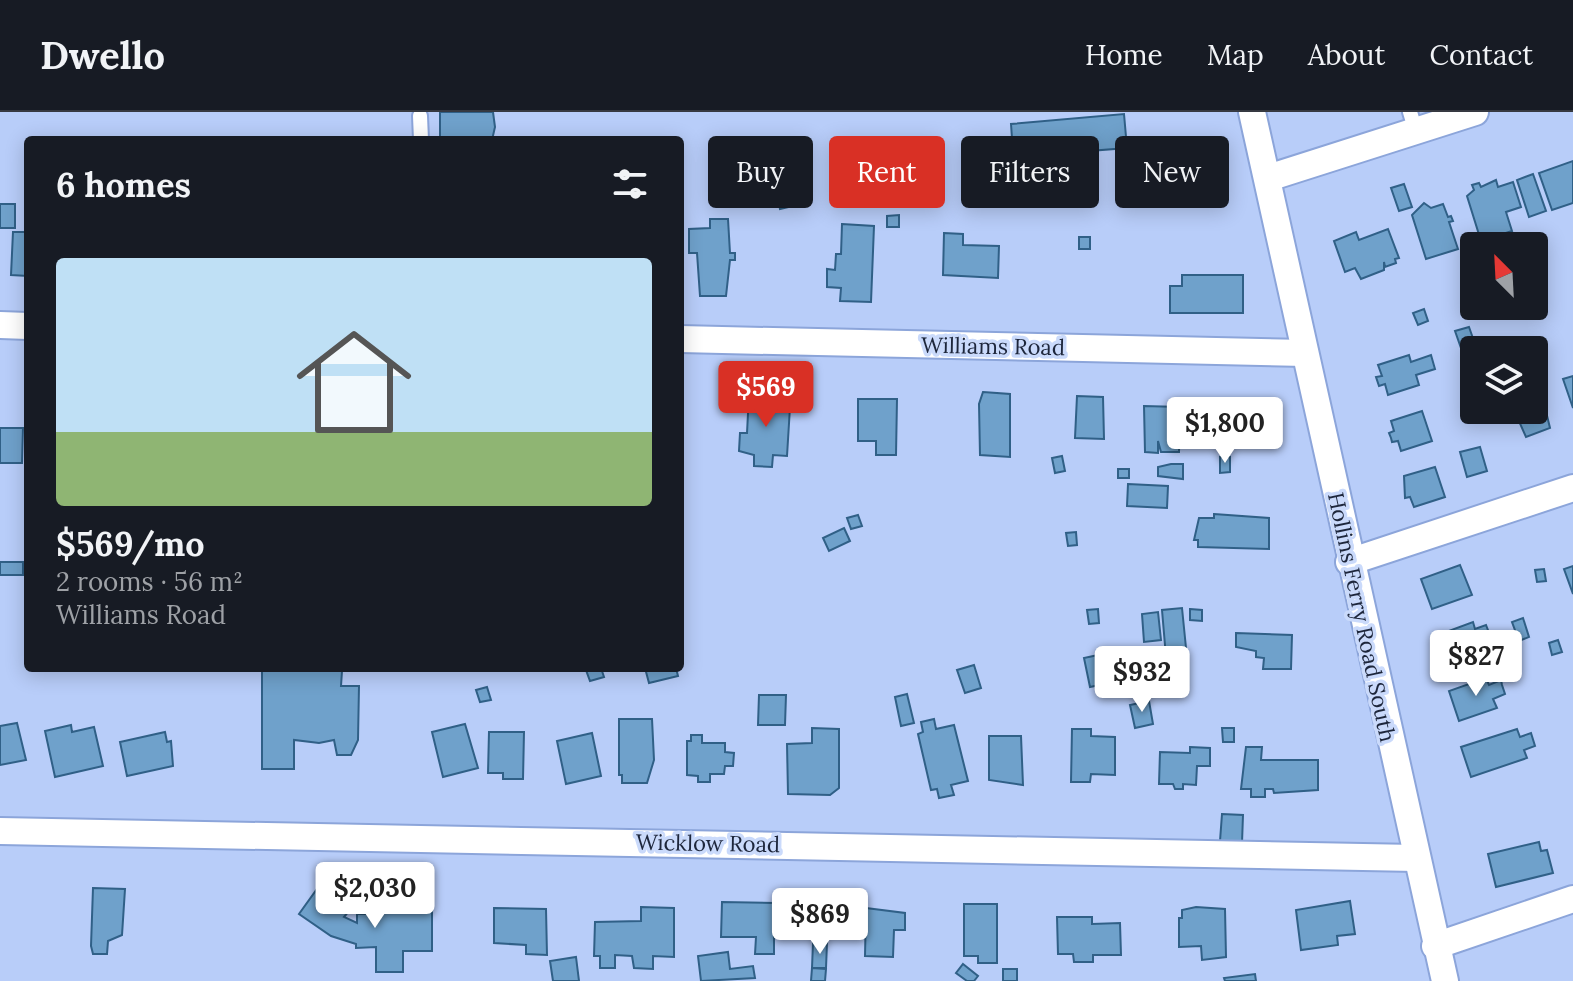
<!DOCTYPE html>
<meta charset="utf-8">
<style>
body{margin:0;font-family:Lora,serif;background:#20242c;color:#f1f3f6;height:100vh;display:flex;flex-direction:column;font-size:30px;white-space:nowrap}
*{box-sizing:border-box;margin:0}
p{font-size:26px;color:#9ea1a6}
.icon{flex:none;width:44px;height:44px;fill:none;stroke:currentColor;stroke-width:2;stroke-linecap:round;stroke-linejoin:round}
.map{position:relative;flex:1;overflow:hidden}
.drawer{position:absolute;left:24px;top:24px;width:660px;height:536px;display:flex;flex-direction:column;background:#171b24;border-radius:8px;box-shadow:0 4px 20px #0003}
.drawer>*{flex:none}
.top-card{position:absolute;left:708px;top:24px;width:744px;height:72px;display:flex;gap:16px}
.needle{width:52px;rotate:336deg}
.tools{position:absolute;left:1460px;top:120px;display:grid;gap:16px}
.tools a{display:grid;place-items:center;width:88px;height:88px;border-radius:8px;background:#171b24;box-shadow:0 4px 20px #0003;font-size:40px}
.price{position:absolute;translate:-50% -68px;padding:0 18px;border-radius:8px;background:#fff;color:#222;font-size:26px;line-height:52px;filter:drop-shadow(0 2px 4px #0008)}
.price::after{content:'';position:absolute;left:50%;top:48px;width:24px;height:18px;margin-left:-12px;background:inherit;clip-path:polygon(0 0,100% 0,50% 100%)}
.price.on{background:#d93025;color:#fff}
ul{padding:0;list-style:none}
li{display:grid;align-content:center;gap:16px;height:424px;padding:0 32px}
li span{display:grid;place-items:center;height:248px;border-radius:8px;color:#555}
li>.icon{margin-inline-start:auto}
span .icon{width:144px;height:144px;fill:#fffc;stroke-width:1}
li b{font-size:34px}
h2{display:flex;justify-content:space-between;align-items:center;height:96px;padding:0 32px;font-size:34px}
.pill{padding:0 28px;border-radius:8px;background:#171b24;box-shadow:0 4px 20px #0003;font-size:28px;line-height:72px}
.pill.on{background:#d93025;color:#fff}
header{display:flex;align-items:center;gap:48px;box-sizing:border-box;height:112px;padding:0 40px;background:#171b24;border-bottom:2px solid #363941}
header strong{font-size:38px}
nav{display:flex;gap:44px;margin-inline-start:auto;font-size:28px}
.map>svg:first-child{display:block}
</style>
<header>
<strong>Dwello</strong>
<nav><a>Home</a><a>Map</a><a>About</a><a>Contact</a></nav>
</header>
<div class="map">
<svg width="1573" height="869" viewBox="0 0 1573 869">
<rect width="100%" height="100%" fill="#b8cdf9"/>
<!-- building -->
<g fill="#6fa1cb" stroke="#306087" stroke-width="2">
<path d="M 440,0 L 493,0 L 495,15 L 492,28 L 440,28 Z"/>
<path d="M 1124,2 L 1127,36 L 1025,44 L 1027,70 L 1015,70 L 1011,12 Z"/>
<path d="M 1573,49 L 1573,91 L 1552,98 L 1539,61 Z"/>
<path d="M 766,57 L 772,80 L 744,87 L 739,64 Z"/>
<path d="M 786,59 L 797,93 L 780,97 L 773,62 Z"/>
<path d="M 1001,61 L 1003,92 L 981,94 L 979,63 Z"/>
<path d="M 1533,62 L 1546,99 L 1529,105 L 1517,68 Z"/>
<path d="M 1496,68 L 1498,75 L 1513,70 L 1521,95 L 1506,100 L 1512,119 L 1481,129 L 1467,84 L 1474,78 L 1472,73 L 1479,71 L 1481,75 Z"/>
<path d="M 1404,72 L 1412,95 L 1399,99 L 1391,76 Z"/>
<path d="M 1424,91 L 1431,96 L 1443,92 L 1448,105 L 1451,104 L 1453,109 L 1449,110 L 1458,137 L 1426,147 L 1412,103 Z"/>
<rect x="0" y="92" width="15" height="24"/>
<path d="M 899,103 L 899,115 L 887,115 L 887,104 Z"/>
<path d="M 710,107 L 728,107 L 730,141 L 735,141 L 735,148 L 730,148 L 726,184 L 700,184 L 697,141 L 689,141 L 689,117 L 710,116 Z"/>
<path d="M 842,112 L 874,114 L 871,190 L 840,189 L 841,176 L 827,175 L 827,157 L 835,158 L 836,142 L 841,142 Z"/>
<path d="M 1388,117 L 1399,146 L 1395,147 L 1396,151 L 1385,155 L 1384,150 L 1384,158 L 1361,167 L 1355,156 L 1345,160 L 1334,129 L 1356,120 L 1359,128 Z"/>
<path d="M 13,120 L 28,120 L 28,164 L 11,163 Z"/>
<path d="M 944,121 L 963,122 L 963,133 L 999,134 L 998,166 L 943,163 Z"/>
<rect x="1079" y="125" width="11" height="12"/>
<path d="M 1182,163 L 1243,163 L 1243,201 L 1170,201 L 1170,174 L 1182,174 Z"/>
<path d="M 1424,197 L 1428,209 L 1418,213 L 1413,201 Z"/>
<path d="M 1469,215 L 1475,232 L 1461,236 L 1455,219 Z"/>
<path d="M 1409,243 L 1411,250 L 1431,243 L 1435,257 L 1416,263 L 1419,273 L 1388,283 L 1385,272 L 1379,274 L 1376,265 L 1382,264 L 1378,253 Z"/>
<path d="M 1573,264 L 1573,296 L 1563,267 Z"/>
<path d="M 1540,275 L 1550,316 L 1526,325 L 1514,298 L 1534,298 L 1534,277 Z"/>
<path d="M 983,280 L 1010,282 L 1010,345 L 980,343 L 979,292 Z"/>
<path d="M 749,282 L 787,287 L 790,295 L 787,344 L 773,343 L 772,355 L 754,354 L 754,343 L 739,339 L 740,321 L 747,321 Z"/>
<path d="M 1077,284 L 1103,285 L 1104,327 L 1075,326 Z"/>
<path d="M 858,287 L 897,287 L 896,343 L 876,343 L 876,329 L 858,329 Z"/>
<path d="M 1203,292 L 1247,298 L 1245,326 L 1201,327 Z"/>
<path d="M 1144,294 L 1180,295 L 1179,340 L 1161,340 L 1158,329 L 1158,341 L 1145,340 Z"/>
<path d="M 1422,299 L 1432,329 L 1401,339 L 1398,329 L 1392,330 L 1391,326 L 1389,321 L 1394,319 L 1391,309 Z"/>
<path d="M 0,316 L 23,316 L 22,351 L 0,351 Z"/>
<path d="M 1480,335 L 1487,359 L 1467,365 L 1460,340 Z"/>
<path d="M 1062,344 L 1065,359 L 1055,361 L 1052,346 Z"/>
<path d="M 1220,345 L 1230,345 L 1230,360 L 1220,361 Z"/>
<path d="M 1171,352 L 1183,352 L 1183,367 L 1158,364 L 1158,355 Z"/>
<path d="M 1435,355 L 1445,385 L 1414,395 L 1410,385 L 1405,386 L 1404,364 Z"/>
<rect x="1118" y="357" width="11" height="9"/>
<path d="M 1128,372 L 1168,374 L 1167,396 L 1127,394 Z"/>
<path d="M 1214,402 L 1269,406 L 1269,437 L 1198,435 L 1198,428 L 1194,428 L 1199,406 L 1214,406 Z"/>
<path d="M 858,403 L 862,414 L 851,417 L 847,406 Z"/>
<path d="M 844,416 L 850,429 L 829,439 L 823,426 Z"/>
<path d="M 1076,420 L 1077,433 L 1068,434 L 1066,421 Z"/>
<rect x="0" y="450" width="23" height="13"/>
<path d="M 1460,453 L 1472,483 L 1432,497 L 1421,467 Z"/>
<path d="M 1573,454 L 1573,482 L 1564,457 Z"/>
<path d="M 1544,457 L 1546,469 L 1537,470 L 1535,458 Z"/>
<path d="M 1182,496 L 1187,546 L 1166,545 L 1162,498 Z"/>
<path d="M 1098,497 L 1099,511 L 1089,512 L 1087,498 Z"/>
<path d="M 1190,497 L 1202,498 L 1202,509 L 1190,508 Z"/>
<path d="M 1158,500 L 1161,528 L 1144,530 L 1142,502 Z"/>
<path d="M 1523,506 L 1529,525 L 1519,529 L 1512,510 Z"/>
<path d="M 1473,510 L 1475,517 L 1486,513 L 1491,526 L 1481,530 L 1484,540 L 1445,553 L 1435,524 Z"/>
<path d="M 1236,521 L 1292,523 L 1291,557 L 1263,557 L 1264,546 L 1256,545 L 1256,539 L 1236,535 Z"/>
<path d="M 1558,528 L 1562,540 L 1552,543 L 1549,531 Z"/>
<path d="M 1112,540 L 1118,569 L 1090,575 L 1084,546 Z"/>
<path d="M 1141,541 L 1146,559 L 1125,564 L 1120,546 Z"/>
<path d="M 974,553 L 981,576 L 965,581 L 957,558 Z"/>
<path d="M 601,556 L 604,565 L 590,569 L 586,558 Z"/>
<path d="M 645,556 L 676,556 L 678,564 L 649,571 Z"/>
<path d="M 262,557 L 342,559 L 341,574 L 359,574 L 358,628 L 351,643 L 337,643 L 334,628 L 319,631 L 294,628 L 294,657 L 262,657 Z"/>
<path d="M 1486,566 L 1489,573 L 1501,568 L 1502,573 L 1505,582 L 1493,587 L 1497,596 L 1459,609 L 1449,579 Z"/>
<path d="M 487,575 L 491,588 L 480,590 L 476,578 Z"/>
<path d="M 907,582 L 914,611 L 901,614 L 895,585 Z"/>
<path d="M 759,583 L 786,583 L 785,613 L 758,613 Z"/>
<path d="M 1149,589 L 1153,612 L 1135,616 L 1130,593 Z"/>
<path d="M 619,607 L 652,607 L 654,648 L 647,671 L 622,671 L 622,663 L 619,663 Z"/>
<path d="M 934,607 L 936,617 L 954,613 L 968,669 L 951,673 L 954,683 L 939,686 L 937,677 L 931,678 L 918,622 L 923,620 L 921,610 Z"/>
<path d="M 17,611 L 26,648 L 0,653 L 0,614 Z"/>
<path d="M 465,612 L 478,656 L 443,665 L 432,620 Z"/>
<path d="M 71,613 L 72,620 L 94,615 L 103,654 L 55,665 L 45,619 Z"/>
<path d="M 812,616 L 839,617 L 839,676 L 830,683 L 788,682 L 787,632 L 812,631 Z"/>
<path d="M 1222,616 L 1234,616 L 1234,630 L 1223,630 Z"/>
<path d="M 1072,617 L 1091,617 L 1091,624 L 1115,625 L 1115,663 L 1091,662 L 1090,670 L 1071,670 Z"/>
<path d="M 1517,617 L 1520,625 L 1531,621 L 1535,634 L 1524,638 L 1527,646 L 1471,665 L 1461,635 Z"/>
<path d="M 165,620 L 167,630 L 171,629 L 173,654 L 127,664 L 120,630 Z"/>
<path d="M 489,620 L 524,620 L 523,667 L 503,667 L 503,661 L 488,661 Z"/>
<path d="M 592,621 L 601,664 L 566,672 L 557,629 Z"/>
<path d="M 691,623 L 702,623 L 702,631 L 725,631 L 725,640 L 734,641 L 733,654 L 725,654 L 724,662 L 710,662 L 710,670 L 698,670 L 698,664 L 687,663 L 687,629 L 691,629 Z"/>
<path d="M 989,624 L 1021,624 L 1023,673 L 989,668 Z"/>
<path d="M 1190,635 L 1210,636 L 1210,654 L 1197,654 L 1196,673 L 1183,672 L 1183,677 L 1175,677 L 1173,672 L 1159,672 L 1160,640 L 1190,641 Z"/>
<path d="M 1246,635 L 1262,635 L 1261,648 L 1318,648 L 1318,678 L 1274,681 L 1273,677 L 1265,677 L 1265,685 L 1251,685 L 1251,677 L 1241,677 Z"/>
<path d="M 1222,702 L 1243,703 L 1242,731 L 1220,729 Z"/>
<path d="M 1539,730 L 1541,739 L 1547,738 L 1553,761 L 1496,775 L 1488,742 Z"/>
<path d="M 93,776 L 125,777 L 122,823 L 108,829 L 107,842 L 93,842 L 91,834 Z"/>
<path d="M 317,777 L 349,799 L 344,805 L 357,811 L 357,802 L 377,802 L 377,797 L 432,797 L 432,839 L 403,839 L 403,860 L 376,860 L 376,835 L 356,836 L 356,832 L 331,824 L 299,802 Z"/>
<path d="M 1350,789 L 1355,822 L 1337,824 L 1338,833 L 1301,838 L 1296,798 Z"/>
<path d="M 722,790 L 775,791 L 775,801 L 790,802 L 789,822 L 774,822 L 774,842 L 755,842 L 756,825 L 721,825 Z"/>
<path d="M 964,792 L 997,792 L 997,851 L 978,851 L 978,844 L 964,844 Z"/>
<path d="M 641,795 L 674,796 L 674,845 L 653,844 L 653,857 L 634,856 L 632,844 L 615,843 L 615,856 L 600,856 L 600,844 L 594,844 L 595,810 L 641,809 Z"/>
<path d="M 1196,795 L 1225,797 L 1226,845 L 1202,848 L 1201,834 L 1179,835 L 1179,806 L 1182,806 L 1182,798 Z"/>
<path d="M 494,796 L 546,797 L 547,843 L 526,842 L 526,833 L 494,831 Z"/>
<path d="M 866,796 L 905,801 L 905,818 L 894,818 L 893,845 L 865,844 Z"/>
<path d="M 1057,805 L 1092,805 L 1092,812 L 1120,811 L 1121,843 L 1093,843 L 1093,850 L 1074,850 L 1073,842 L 1058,842 Z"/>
<path d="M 813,831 L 827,831 L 826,856 L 812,856 Z"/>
<path d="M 728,840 L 730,857 L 753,854 L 755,866 L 701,869 L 698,844 Z"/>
<path d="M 576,845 L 579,869 L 553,869 L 550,849 Z"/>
<path d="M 963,852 L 978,864 L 974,869 L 967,869 L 956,861 Z"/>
<path d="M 812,856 L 826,857 L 825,869 L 811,869 Z"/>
<rect x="1003" y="857" width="14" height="12"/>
<path d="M 1255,862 L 1256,869 L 1225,869 L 1224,866 Z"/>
</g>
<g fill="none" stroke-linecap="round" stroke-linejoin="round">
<defs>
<g id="service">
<path d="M 1410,0 L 1416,20"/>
<path d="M 420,4 L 421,28"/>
</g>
<g id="minor">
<path d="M 1252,0 L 1445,869"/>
<path d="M 1268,66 L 1475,0"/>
<path d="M 0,213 L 28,214"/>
<path d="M 680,227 L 1305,241"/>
<path d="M 1349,450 L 1573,376"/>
<path d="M 0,719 L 1416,746"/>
<path d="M 1435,834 L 1573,787"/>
</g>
</defs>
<!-- service casing -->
<use href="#service" stroke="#8ca5da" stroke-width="18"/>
<!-- minor casing -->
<use href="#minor" stroke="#8ca5da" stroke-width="30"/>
<!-- service -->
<use href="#service" stroke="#fff" stroke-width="14"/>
<!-- minor -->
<use href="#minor" stroke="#fff" stroke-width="26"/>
</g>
<g text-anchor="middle" stroke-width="7" stroke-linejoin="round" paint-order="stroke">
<!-- street labels -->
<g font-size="22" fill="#1d263b" stroke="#cadafb">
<text transform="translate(993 234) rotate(1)" y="8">Williams Road</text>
<text transform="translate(1362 505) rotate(78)" y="8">Hollins Ferry Road South</text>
<text transform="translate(708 731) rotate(1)" y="8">Wicklow Road</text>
</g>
</g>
</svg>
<div class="tools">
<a><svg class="needle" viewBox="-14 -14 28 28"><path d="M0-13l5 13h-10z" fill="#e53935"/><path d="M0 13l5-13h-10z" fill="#9ea1a6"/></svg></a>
<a><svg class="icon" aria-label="layers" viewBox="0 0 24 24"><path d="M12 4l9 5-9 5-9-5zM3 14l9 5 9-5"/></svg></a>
</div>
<b class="price on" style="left:766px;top:317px">$569</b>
<b class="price" style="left:1225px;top:353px">$1,800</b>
<b class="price" style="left:1476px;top:586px">$827</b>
<b class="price" style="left:1142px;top:602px">$932</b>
<b class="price" style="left:375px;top:818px">$2,030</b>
<b class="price" style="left:820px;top:844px">$869</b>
<div class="top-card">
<a class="pill">Buy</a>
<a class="pill on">Rent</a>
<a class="pill">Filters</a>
<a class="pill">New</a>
</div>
<section class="drawer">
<h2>6 homes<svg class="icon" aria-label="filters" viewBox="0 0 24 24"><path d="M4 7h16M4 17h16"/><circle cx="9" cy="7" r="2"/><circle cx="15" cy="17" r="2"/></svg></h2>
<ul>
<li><span style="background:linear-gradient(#bfe0f5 70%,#8fb573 0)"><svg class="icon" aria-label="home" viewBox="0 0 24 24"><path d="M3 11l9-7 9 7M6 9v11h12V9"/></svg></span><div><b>$569/mo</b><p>2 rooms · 56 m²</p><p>Williams Road</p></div></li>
</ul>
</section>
</div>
